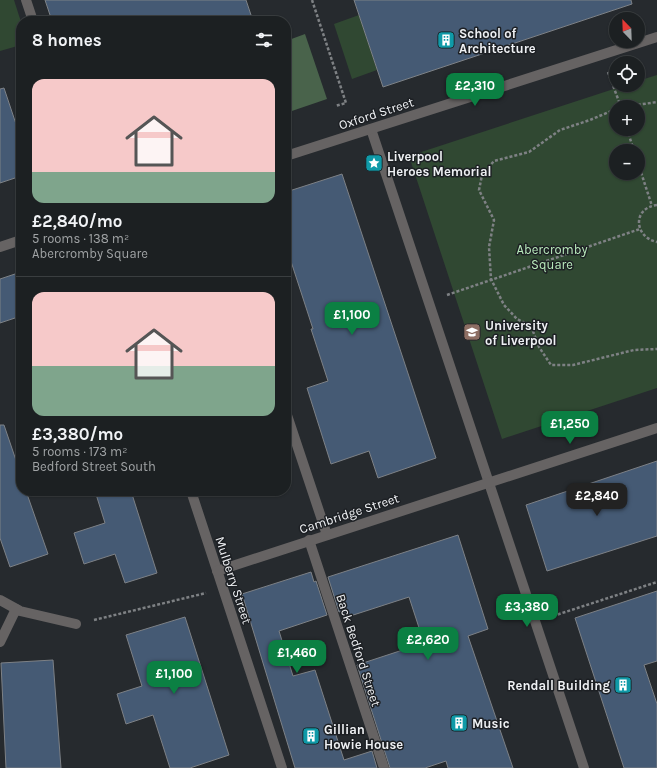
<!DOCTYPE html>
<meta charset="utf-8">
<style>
body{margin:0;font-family:Karla,sans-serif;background:#25282a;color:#f1f3f6;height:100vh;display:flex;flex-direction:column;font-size:15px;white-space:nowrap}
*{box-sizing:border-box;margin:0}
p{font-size:13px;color:#a0a3a5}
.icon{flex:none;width:22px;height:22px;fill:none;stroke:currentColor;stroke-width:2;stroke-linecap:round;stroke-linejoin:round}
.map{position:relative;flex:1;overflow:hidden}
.drawer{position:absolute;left:16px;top:16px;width:275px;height:480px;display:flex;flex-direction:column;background:#1c2022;border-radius:16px;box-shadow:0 1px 3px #0004,0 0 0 1px #3a3e40}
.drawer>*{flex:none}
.needle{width:26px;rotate:337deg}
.fabs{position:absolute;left:609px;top:12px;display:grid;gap:8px}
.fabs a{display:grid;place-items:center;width:36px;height:36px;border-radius:50%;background:#1c2022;box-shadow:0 1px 3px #0004,0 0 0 1px #3a3e40;font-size:20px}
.price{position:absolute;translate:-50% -34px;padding:0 9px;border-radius:8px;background:#0b8043;color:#fff;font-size:13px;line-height:26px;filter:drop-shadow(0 1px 2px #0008)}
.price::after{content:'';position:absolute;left:50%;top:24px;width:12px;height:9px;margin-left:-6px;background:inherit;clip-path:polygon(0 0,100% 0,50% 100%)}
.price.on{background:#222;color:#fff}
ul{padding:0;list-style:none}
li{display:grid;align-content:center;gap:8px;height:212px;padding:0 16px}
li+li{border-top:1px solid #3a3e40}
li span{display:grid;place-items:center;height:124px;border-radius:12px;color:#555}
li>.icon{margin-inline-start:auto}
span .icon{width:72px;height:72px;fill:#fffc;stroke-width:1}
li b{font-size:17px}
h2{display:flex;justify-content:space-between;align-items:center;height:48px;padding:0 16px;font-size:17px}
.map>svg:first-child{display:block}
</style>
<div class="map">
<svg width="657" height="768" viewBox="0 0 657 768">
<rect width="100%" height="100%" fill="#262a2e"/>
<!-- green -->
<g fill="#304832" fill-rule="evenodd">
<path d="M 0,0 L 14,0 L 21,22 L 21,45 L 0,51 Z"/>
<path d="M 359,15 L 377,70 L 352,79 L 334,24 Z"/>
<path d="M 657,75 L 657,388 L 502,439 L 409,156 L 626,85 L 638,85 L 638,81 ZM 616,107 L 638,107 L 638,129 L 616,129 ZM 616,151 L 638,151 L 638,173 L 616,173 Z"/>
</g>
<!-- forest -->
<path fill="#49634b" d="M 305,34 L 327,99 L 286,113 L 286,41 Z"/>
<!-- building -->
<g fill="#455a74" stroke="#7d8186">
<path d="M 45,0 L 246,0 L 253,21 L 52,21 Z"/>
<path d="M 354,0 L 631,0 L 632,4 L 383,87 Z"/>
<path d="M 4,88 L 21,139 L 21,176 L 0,183 L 0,89 Z"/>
<path d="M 342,174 L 436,458 L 378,478 L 369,451 L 331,464 L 307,388 L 328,381 L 311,329 L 313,329 L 286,246 L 286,192 Z"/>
<path d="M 21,272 L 21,316 L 0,323 L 0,279 Z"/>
<path d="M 0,425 L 4,425 L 21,475 L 21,491 L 26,491 L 48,554 L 10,567 L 0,538 Z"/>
<path d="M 657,461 L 657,536 L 547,571 L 526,505 Z"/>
<path d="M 95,491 L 131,491 L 157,573 L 125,583 L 115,554 L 84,564 L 74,533 L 105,523 Z"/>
<path d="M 458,535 L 488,629 L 468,636 L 513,768 L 448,768 L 446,761 L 425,768 L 390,768 L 357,665 L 424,643 L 409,597 L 344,618 L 342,611 L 339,612 L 328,577 Z"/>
<path d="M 311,572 L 314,582 L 316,581 L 327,615 L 279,631 L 293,676 L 315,670 L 344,760 L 372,751 L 377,768 L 295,768 L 242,594 Z"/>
<path d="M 657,591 L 657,661 L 644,665 L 657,704 L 657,768 L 624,768 L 575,618 Z"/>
<path d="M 185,617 L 229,755 L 190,768 L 170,768 L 153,715 L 126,724 L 117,694 L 142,686 L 126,635 Z"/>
<path d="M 53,660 L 61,768 L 6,768 L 1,663 Z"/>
</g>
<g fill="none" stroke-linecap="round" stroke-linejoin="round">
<!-- path -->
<g stroke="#7e8184" stroke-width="2.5" stroke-dasharray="3 2" stroke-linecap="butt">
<path d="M 312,0 L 346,103 L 335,106"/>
<path d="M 608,72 L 621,107"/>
<path d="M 623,107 L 657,102"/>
<path d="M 616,109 L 590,120 L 560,130 L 529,152 L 494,161 L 482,175 L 479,190 L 494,220 L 489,247 L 491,279 L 504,305 L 517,319 L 531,326 L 539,347 L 551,365 L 573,365 L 634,350 L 657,349"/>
<path d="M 627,129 L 634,151"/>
<path d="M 638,163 L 652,206"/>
<path d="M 657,205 C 632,208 634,237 657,242"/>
<path d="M 447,295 L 640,229"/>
<path d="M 553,616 L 657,582"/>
<path d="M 94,620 L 206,593"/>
</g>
<!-- minor -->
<g stroke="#666363" stroke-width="10">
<path d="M 26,0 L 33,21"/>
<path d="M 371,129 L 584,768"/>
<path d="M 286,156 L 657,37"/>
<path d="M 0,247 L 21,240"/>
<path d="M 286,412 L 327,535"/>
<path d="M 191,491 L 282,768"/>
<path d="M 309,540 L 384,768"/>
<path d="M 217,571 L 657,428"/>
<path d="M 0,600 L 20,611 L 76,624"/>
<path d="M 0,642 L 16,609"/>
</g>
</g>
<!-- icons -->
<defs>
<symbol id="building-square" viewBox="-11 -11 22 22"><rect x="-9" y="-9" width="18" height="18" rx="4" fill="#0f9aa8" stroke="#1d2024"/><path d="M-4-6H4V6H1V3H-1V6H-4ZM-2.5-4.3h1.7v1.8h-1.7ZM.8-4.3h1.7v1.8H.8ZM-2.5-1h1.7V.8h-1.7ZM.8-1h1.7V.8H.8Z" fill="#fff"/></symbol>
<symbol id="sight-square" viewBox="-11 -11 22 22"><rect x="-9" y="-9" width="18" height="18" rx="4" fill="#0f9aa8" stroke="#1d2024"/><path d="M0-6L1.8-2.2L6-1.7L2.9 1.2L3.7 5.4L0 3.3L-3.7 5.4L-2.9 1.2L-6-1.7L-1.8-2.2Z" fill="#fff"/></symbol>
<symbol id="university-square" viewBox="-11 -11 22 22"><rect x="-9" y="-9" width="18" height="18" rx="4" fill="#8d6e63" stroke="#1d2024"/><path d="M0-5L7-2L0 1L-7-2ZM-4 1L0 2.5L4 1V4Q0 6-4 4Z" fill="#fff"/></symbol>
</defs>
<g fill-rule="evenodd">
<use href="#building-square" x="436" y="30" width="20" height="20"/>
<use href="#sight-square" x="364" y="153" width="20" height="20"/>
<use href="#university-square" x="462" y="322" width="20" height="20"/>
<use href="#building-square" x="613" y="675" width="20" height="20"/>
<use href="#building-square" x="449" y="713" width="20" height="20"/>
<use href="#building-square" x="301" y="726" width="20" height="20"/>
</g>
<g text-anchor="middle" stroke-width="3" stroke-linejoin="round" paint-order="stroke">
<!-- poi labels -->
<g font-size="13" font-weight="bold" fill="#eff1f4" stroke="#1d2024" text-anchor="start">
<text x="459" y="38">School of<tspan x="459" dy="15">Architecture</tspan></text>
<text x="387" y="161">Liverpool<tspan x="387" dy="15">Heroes Memorial</tspan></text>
<text x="485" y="330">University<tspan x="485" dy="15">of Liverpool</tspan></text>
<text x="610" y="690" text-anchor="end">Rendall Building</text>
<text x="472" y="728">Music</text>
<text x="324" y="734">Gillian<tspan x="324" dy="15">Howie House</tspan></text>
</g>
<!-- street labels -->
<g font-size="13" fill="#eff1f4" stroke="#1d2024">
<text transform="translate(376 113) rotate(-18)" y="5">Oxford Street</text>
<text transform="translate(349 513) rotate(-18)" y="5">Cambridge Street</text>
<text transform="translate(234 580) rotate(72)" y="5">Mulberry Street</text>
<text transform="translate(359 650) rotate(72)" y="5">Back Bedford Street</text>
</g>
<!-- park labels -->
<g font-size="13" fill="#b9eabc" stroke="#1d2024">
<text x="552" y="254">Abercromby<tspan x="552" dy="15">Square</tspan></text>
</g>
</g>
</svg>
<div class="fabs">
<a><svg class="needle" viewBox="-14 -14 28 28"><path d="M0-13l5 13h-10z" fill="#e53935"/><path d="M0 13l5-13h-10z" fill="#a0a3a5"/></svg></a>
<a><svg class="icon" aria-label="locate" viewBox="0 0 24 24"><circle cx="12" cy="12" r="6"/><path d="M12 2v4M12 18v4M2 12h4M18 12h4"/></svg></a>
<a>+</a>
<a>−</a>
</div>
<b class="price" style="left:475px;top:107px">£2,310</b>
<b class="price" style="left:352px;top:336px">£1,100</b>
<b class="price" style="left:570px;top:445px">£1,250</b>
<b class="price on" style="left:597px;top:517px">£2,840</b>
<b class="price" style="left:527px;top:628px">£3,380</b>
<b class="price" style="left:428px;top:661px">£2,620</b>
<b class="price" style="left:297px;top:674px">£1,460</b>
<b class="price" style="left:174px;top:695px">£1,100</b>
<section class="drawer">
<h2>8 homes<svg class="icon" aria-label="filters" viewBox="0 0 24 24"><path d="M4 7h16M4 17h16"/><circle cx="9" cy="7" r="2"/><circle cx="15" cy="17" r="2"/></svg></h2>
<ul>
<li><span style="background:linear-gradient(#f6c9c9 75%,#7fa58c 0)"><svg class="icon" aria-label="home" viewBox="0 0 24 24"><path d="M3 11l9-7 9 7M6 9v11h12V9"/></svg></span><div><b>£2,840/mo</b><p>5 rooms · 138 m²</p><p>Abercromby Square</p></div></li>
<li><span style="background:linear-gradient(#f6c9c9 60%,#7fa58c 0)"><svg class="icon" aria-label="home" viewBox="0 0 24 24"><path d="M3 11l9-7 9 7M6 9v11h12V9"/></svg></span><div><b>£3,380/mo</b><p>5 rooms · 173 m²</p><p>Bedford Street South</p></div></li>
</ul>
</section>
</div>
